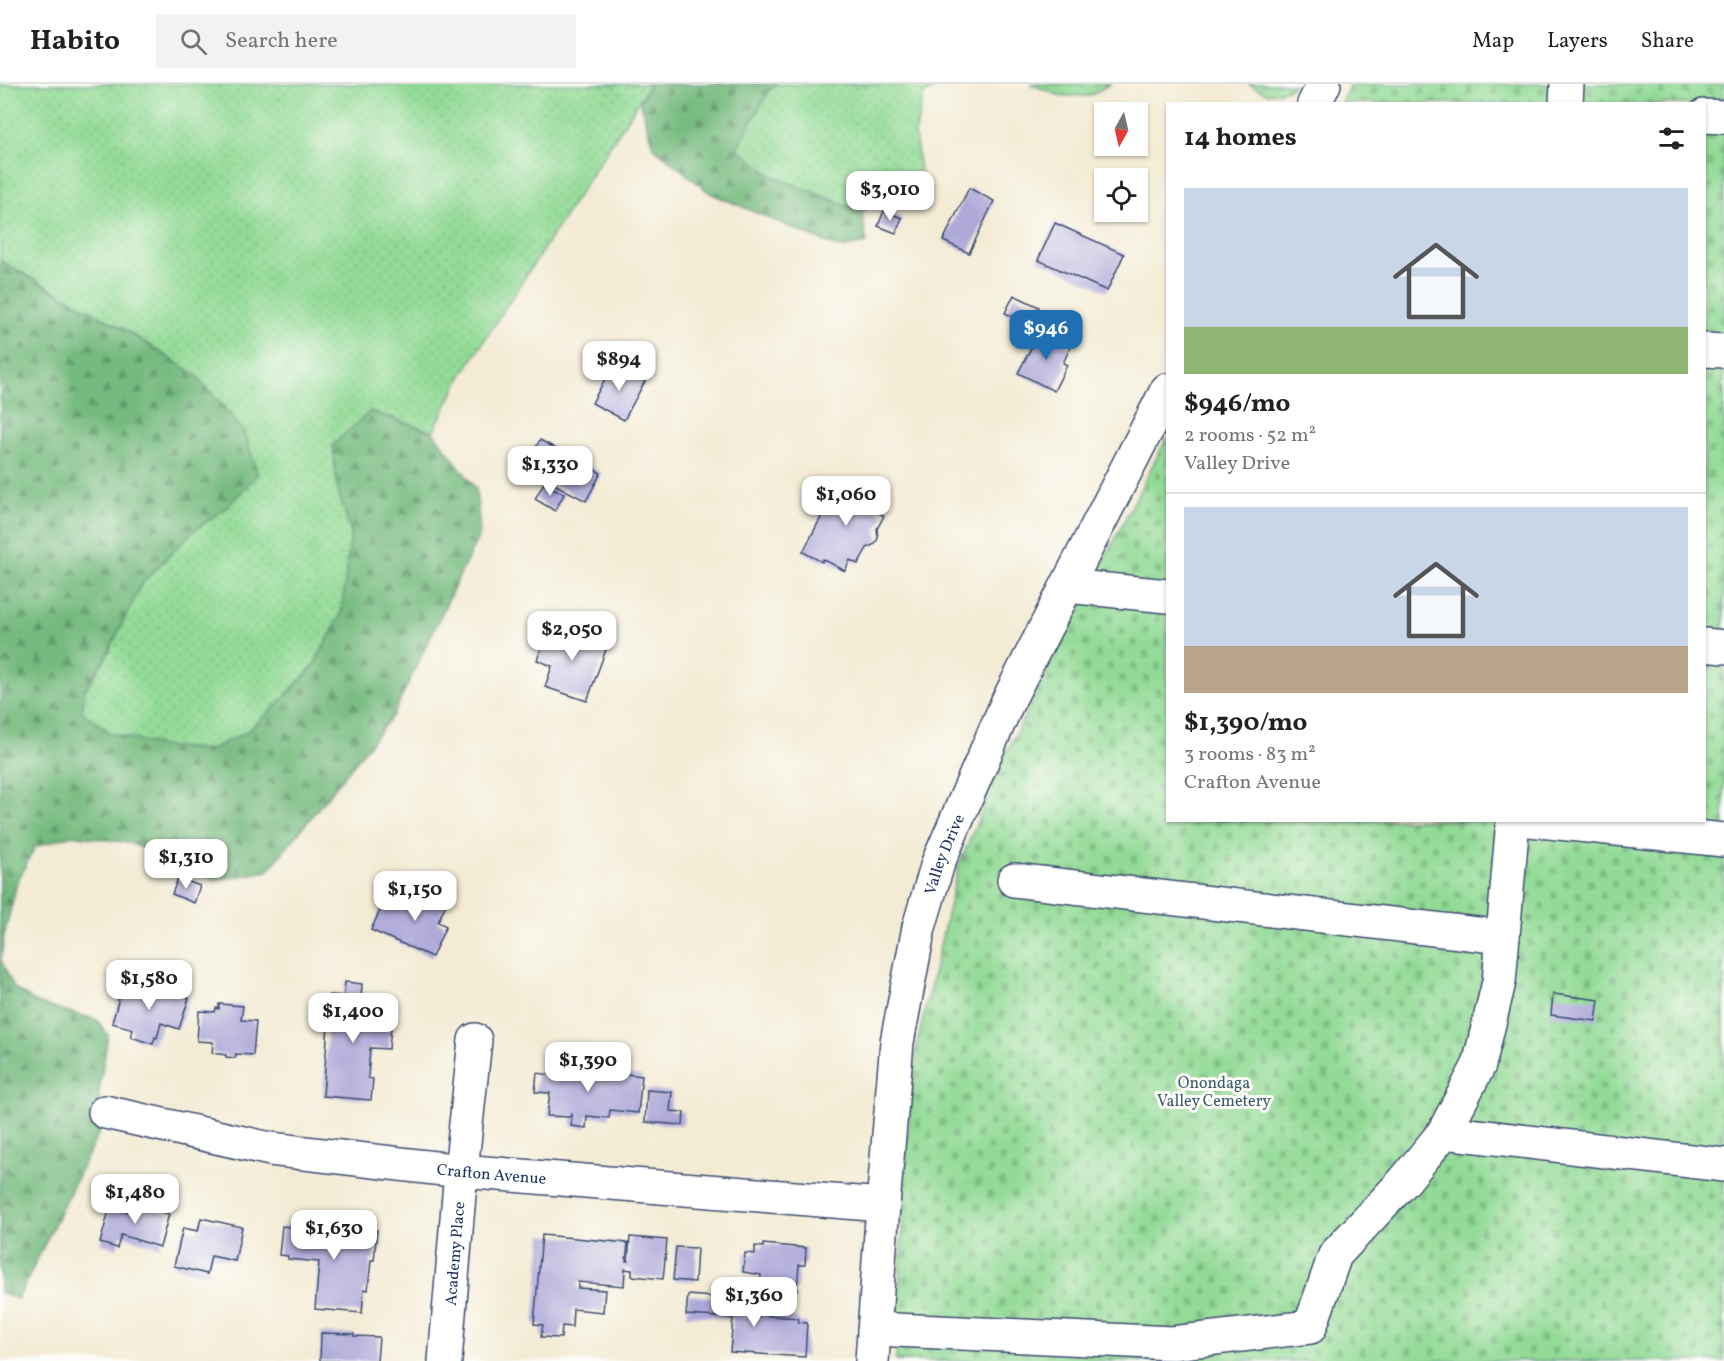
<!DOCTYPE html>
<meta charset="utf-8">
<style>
body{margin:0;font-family:Vollkorn,serif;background:#f2f2f2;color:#202124;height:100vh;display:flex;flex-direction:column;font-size:22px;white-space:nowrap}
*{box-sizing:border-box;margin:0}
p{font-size:20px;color:#757577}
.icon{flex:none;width:33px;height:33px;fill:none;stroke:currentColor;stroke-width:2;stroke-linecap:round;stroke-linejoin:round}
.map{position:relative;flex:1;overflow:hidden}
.sheet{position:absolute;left:1166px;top:18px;width:540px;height:720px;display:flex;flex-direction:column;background:#fff;border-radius:0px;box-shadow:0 2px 4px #0004}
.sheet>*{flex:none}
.needle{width:39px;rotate:188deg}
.controls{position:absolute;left:1094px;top:18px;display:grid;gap:12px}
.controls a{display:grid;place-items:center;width:54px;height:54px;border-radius:0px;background:#fff;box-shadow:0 2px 4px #0004;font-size:30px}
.price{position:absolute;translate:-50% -51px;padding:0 14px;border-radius:12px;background:#fff;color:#222;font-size:20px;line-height:39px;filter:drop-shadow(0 2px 3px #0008)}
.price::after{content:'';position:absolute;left:50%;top:36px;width:18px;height:14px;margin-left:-9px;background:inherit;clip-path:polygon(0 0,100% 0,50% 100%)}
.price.on{background:#1f6fb2;color:#fff}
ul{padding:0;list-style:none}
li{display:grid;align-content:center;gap:12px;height:318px;padding:0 18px}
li+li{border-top:2px solid #e0e0e0}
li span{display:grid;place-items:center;height:186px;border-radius:0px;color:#555}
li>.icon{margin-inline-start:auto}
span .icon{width:108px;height:108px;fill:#fffc;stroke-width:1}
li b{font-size:26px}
h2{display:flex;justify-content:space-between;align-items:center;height:72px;padding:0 18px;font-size:26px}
header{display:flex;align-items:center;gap:36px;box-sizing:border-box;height:84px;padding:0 30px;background:#fff;border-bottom:2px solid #e0e0e0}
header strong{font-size:28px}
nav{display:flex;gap:33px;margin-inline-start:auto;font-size:21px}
.search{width:420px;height:54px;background:#f2f2f2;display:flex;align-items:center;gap:15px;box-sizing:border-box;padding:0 21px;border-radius:0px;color:#757577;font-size:22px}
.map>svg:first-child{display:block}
</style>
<header>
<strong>Habito</strong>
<div class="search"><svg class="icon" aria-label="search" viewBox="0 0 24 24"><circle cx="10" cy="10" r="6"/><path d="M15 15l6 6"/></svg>Search here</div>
<nav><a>Map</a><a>Layers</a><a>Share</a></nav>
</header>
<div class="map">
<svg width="1724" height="1277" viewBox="0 0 1724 1277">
<defs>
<pattern id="grass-dots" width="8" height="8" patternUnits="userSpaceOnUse" patternTransform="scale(1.5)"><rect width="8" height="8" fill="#92da95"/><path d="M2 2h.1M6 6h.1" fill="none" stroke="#7dbb83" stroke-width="1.8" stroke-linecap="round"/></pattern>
<pattern id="forest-firs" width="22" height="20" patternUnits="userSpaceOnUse" patternTransform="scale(1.5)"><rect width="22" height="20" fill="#75ba7e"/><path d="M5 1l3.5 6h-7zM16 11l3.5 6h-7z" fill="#5f986a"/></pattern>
<pattern id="cemetery-stones" width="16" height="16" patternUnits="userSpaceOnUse" patternTransform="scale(1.5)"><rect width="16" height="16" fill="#92da95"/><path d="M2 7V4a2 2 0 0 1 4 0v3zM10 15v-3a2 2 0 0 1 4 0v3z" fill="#7dbb83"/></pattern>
</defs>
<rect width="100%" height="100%" fill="#fdfcf7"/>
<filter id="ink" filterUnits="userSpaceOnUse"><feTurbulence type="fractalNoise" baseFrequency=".0167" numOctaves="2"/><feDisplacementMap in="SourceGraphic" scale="12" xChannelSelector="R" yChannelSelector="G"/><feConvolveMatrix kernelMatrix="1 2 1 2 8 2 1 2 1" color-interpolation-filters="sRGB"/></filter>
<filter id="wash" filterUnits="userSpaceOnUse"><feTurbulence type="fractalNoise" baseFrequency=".008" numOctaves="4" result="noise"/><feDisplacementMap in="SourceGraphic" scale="24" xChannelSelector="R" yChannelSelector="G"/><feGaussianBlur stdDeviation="1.35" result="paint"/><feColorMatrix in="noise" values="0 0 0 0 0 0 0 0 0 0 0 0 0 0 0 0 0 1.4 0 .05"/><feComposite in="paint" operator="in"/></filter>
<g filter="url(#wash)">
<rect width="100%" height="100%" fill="#f3ebd4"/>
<!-- grass -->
<g fill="url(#grass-dots)" stroke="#56847a" stroke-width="1.5">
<path d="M 0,0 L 650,0 L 462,291 L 433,348 L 370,327 L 337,403 L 351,449 L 341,531 L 312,584 L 277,621 L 247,648 L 209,666 L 162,662 L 111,649 L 82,628 L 85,605 L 105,575 L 142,499 L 190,450 L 228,422 L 124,245 L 0,177 Z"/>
<path d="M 776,0 L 942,0 L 924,10 L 915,51 L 922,100 L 909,117 L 882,116 L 862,128 L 772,92 L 737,64 L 768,8 Z"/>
<path d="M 1030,0 L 1110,0 L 1090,12 L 1061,12 Z"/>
<path d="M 1248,0 L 1294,0 L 1289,5 L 1268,10 Z"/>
</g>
<!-- forest -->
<g fill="url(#forest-firs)" stroke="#48746e" stroke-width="1.5">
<path d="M 650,0 L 776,0 L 768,8 L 737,64 L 772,92 L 862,128 L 867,159 L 839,164 L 710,109 L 653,63 L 640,17 Z"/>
<path d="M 0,177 L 124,245 L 196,291 L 244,347 L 258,390 L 228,422 L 190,450 L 142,499 L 105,575 L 85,605 L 82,628 L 110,649 L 162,662 L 209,666 L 247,648 L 277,621 L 312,584 L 341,531 L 351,449 L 337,403 L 333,361 L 370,327 L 433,348 L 476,405 L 480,449 L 393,631 L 268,787 L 216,796 L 130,759 L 72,751 L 35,763 L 17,799 L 4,852 L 1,876 L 14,904 L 37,919 L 97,936 L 108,951 L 99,1007 L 101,1044 L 18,1215 L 0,1209 Z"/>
</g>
<!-- cemetery -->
<path fill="url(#cemetery-stones)" stroke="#56847a" stroke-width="1.5" d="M 1350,0 L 1724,0 L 1724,1277 L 896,1277 L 905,1079 L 916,965 L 958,784 L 1005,671 L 1167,353 L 1167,736 L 1704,736 L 1704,20 L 1341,19 Z"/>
<g id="blocks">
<!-- building -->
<g fill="#afa9d9">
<path d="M 969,104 L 994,117 L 969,169 L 943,157 Z"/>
<path d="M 884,127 L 902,134 L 896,149 L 878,142 Z"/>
<path d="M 1055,139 L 1124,170 L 1107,207 L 1038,176 Z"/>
<path d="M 1014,211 L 1039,223 L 1030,241 L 1005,229 Z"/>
<path d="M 1049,248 L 1059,253 L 1057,257 L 1070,264 L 1063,279 L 1067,281 L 1054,307 L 1018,289 L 1039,249 L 1046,252 Z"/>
<path d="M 614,279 L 645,297 L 624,336 L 592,319 Z"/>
<path d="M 540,356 L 601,389 L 586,417 L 524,384 Z"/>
<path d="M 841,395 L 881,417 L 876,427 L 884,432 L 877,445 L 878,454 L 875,460 L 867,464 L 858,480 L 850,476 L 845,487 L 823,475 L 822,478 L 803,468 Z"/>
<path d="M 544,399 L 564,410 L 555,427 L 535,415 Z"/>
<path d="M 566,545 L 608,560 L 587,617 L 545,603 L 552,582 L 537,576 L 548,546 L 564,551 Z"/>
<path d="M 178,794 L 200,802 L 194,819 L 172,810 Z"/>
<path d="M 421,801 L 449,813 L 438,838 L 446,842 L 432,873 L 371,846 L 384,818 L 404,826 L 405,823 L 410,825 Z"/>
<path d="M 345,898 L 362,900 L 361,913 L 374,914 L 373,930 L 392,932 L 389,965 L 370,964 L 368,994 L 373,995 L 371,1016 L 323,1012 L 330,911 L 344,912 Z"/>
<path d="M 123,900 L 153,909 L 155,903 L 189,914 L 179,945 L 161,939 L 157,954 L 155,953 L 153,960 L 131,953 L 133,945 L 112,939 Z"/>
<path d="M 1553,910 L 1599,916 L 1596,937 L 1551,931 Z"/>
<path d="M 219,920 L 243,922 L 241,936 L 256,937 L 253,971 L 236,970 L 235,974 L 226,973 L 226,971 L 212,969 L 213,958 L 197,957 L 199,927 L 215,928 L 216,924 L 219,925 Z"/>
<path d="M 552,979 L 582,982 L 582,985 L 642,992 L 638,1029 L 610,1026 L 609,1034 L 587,1032 L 586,1044 L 571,1042 L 572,1030 L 571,1030 L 570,1033 L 547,1032 L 550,1009 L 535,1008 L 537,989 L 551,991 Z"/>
<path d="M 647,1006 L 672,1008 L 670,1027 L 684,1028 L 683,1041 L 645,1038 Z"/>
<path d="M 129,1116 L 141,1119 L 142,1117 L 154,1120 L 152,1125 L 169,1130 L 160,1163 L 121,1151 L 117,1164 L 100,1159 L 110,1123 L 126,1128 Z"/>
<path d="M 201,1134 L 242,1143 L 235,1177 L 211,1172 L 207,1190 L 174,1182 L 183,1144 L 198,1147 Z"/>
<path d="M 291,1138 L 377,1146 L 374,1176 L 371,1176 L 368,1206 L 364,1205 L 362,1229 L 315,1225 L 319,1178 L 288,1175 L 288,1172 L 279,1171 L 282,1142 L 290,1143 Z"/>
<path d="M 542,1151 L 628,1159 L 626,1177 L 628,1177 L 630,1153 L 667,1156 L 663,1195 L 632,1192 L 632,1186 L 625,1185 L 624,1202 L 578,1198 L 578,1204 L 605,1206 L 603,1228 L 573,1225 L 572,1243 L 562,1242 L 561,1254 L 541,1253 L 543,1241 L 534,1240 Z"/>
<path d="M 763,1160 L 806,1164 L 805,1181 L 799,1181 L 797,1206 L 760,1203 L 761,1191 L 743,1188 L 745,1169 L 755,1170 L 755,1162 L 763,1163 Z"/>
<path d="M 676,1163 L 697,1164 L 695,1198 L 673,1196 Z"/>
<path d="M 688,1211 L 737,1215 L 736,1232 L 759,1234 L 760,1231 L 798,1234 L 798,1238 L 807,1239 L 805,1273 L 730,1268 L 733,1234 L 686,1231 Z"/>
<path d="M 321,1249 L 354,1250 L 354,1252 L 379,1253 L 377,1277 L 320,1277 Z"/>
</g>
</g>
</g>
<g filter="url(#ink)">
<use href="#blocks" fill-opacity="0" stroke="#3b4b70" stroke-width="1.5"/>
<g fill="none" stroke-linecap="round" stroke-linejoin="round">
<defs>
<g id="minor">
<path d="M 1566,20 L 1567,0"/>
<path d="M 1704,32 L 1724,33"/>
<path d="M 1704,266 L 1724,267"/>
<path d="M 1067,502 L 1167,512"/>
<path d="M 1704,561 L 1724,563"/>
<path d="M 1530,736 L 1724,756"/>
<path d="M 1014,796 L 1503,853"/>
<path id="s1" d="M 105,1028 L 270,1065 L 461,1087 L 883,1121"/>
<path d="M 1444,1048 L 1724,1081"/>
<path d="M 874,1245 L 1172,1259 L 1310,1243 L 1335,1171 L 1405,1096 L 1444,1048 L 1479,981 L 1499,898 L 1513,736"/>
<path id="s2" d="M 445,1277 L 461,1087 L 475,956"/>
</g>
<g id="major">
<path d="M 1314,20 L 1324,0"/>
<path id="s3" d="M 872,1277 L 883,1121 L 897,958 L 919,843 L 938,779 L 1008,617 L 1167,306"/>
</g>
</defs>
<!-- minor casing -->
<use href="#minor" stroke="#3b4b70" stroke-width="36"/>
<!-- major casing -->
<use href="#major" stroke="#3b4b70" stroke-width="36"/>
<!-- minor -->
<use href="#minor" stroke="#fff" stroke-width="33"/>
<!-- major -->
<use href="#major" stroke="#fff" stroke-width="33"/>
</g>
</g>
<g text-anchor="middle" stroke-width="6" stroke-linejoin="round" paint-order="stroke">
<!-- street labels -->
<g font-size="16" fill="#1b2f5e" stroke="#fdfcf7">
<text dy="6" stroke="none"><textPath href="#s3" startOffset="514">Valley Drive</textPath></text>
<text dy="6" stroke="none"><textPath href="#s1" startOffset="392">Crafton Avenue</textPath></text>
<text dy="6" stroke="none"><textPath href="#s2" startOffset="108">Academy Place</textPath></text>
</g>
<!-- park labels -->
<g font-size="16" fill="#395a6c" stroke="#fdfcf7">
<text x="1214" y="1004">Onondaga<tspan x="1214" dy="18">Valley Cemetery</tspan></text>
</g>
</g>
</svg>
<div class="controls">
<a><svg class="needle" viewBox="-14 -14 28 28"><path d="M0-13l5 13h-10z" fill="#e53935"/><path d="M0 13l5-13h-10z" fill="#757577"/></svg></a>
<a><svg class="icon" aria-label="locate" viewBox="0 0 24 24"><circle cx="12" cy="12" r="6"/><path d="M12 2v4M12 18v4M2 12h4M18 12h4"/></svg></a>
</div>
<b class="price" style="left:890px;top:138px">$3,010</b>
<b class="price on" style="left:1046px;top:277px">$946</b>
<b class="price" style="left:619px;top:308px">$894</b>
<b class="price" style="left:550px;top:413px">$1,330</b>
<b class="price" style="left:846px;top:443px">$1,060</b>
<b class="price" style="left:572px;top:578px">$2,050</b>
<b class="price" style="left:186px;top:806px">$1,310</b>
<b class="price" style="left:415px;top:838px">$1,150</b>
<b class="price" style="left:149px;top:927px">$1,580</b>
<b class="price" style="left:353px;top:960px">$1,400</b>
<b class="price" style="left:588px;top:1009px">$1,390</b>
<b class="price" style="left:135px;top:1141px">$1,480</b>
<b class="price" style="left:334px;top:1177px">$1,630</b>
<b class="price" style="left:754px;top:1244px">$1,360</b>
<section class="sheet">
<h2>14 homes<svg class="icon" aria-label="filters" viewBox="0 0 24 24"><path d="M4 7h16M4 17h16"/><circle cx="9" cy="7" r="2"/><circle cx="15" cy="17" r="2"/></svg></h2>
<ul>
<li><span style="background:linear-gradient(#c9d6e8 75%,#8fb573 0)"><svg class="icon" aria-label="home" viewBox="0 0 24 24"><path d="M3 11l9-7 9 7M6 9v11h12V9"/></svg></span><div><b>$946/mo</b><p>2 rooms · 52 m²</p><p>Valley Drive</p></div></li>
<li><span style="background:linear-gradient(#c9d6e8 75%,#b9a48a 0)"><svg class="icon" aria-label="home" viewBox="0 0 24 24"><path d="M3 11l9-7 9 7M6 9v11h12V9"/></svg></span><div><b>$1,390/mo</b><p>3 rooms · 83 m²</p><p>Crafton Avenue</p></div></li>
</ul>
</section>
</div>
